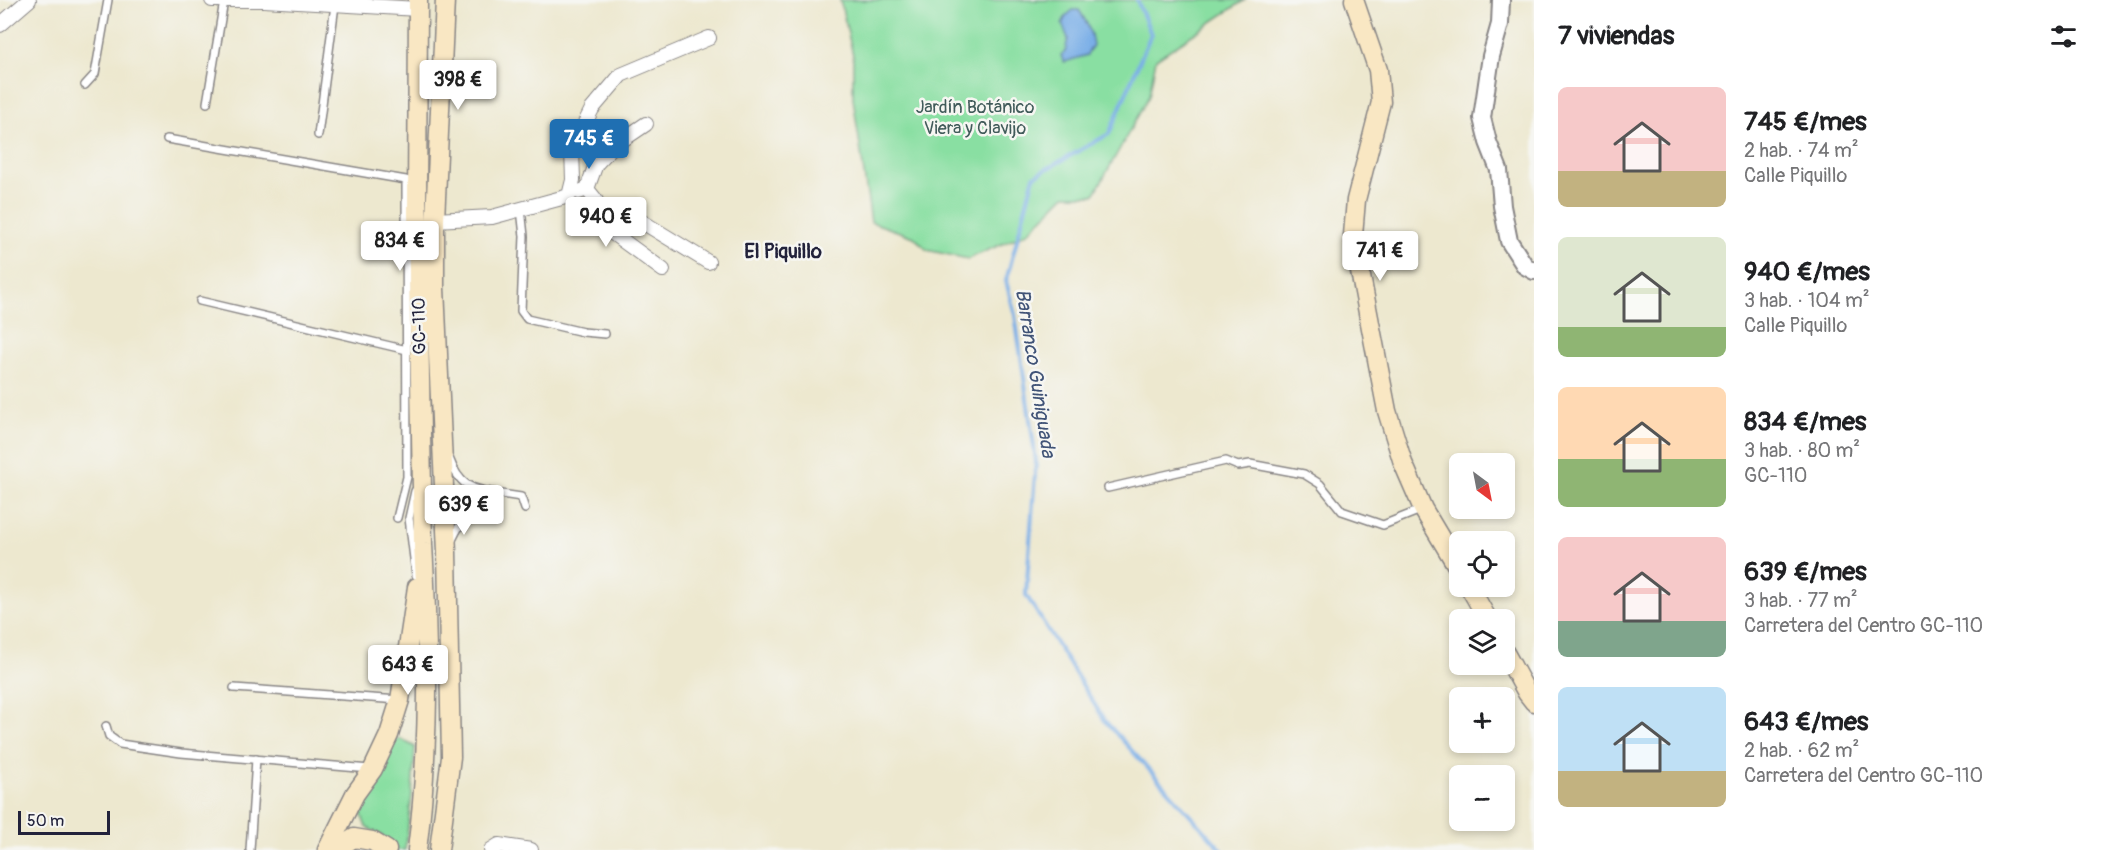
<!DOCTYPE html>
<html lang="es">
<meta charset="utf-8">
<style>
body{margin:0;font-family:Pangolin,sans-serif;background:#f6f6f6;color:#202124;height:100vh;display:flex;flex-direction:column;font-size:22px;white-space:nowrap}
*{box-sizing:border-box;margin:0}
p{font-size:20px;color:#757577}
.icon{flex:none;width:33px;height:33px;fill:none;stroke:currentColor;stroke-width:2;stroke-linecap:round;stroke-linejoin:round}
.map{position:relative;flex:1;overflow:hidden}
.drawer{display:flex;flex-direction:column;background:#fff;width:570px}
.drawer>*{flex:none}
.needle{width:39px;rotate:148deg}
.controls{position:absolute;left:1449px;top:453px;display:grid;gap:12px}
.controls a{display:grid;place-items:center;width:66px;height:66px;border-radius:9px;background:#fff;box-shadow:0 3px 9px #0003;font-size:30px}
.scale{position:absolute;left:18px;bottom:15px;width:92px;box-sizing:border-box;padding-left:6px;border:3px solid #22223b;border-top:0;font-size:16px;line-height:21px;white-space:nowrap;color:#22223b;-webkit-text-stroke:4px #f6f6f2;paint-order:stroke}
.price{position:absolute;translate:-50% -51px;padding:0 14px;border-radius:6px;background:#fff;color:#222;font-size:20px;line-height:39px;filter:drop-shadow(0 2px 3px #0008)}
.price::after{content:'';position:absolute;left:50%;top:36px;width:18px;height:14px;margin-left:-9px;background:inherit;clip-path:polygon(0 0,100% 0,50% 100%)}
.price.current{background:#1f6fb2;color:#fff}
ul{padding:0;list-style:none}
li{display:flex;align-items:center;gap:18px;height:150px;padding:0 24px}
li span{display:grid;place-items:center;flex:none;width:168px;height:120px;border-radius:9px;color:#555}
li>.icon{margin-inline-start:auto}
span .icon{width:72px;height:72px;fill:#fffc;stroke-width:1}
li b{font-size:26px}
h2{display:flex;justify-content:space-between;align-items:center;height:72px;padding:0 24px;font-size:26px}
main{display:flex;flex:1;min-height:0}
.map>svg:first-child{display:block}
</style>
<main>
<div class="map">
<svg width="1534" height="850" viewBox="0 0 1534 850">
<rect width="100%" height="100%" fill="#f6f6f2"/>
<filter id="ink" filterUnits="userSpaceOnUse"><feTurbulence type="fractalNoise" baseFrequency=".0167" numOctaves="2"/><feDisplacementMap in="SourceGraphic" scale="12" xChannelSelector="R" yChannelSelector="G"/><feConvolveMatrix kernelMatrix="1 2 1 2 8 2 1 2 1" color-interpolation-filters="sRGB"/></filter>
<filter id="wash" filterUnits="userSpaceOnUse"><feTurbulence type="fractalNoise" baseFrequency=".008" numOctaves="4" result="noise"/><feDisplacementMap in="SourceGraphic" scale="24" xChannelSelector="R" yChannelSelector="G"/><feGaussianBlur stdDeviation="1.35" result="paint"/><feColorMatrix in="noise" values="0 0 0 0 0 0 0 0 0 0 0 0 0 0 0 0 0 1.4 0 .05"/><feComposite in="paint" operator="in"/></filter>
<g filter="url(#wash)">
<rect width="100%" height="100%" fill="#ede8cf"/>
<!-- green -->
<g fill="#89dfa2" stroke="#56806e" stroke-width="1.5">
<path d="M 840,0 L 1245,0 L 1156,59 L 1149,96 L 1094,195 L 1065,195 L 1027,233 L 968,259 L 927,250 L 914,237 L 871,222 L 853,98 L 853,55 Z"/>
<path d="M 399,738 L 415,747 L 412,795 L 405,850 L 394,850 L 381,835 L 366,827 L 360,811 L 360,801 L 394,741 Z"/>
</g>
<!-- water -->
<path fill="#79aee7" stroke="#4e6891" stroke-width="1.5" d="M 1073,10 L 1079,10 C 1087,23 1091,30 1093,45 L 1087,55 L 1065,62 L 1063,61 L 1061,55 L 1065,52 L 1068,38 L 1062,24 L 1066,16 Z"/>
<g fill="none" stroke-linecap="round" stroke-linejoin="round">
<!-- stream -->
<path stroke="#79aee7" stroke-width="4" d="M 1137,0 L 1151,34 L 1109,134 L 1034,176 L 1006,281 L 1015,315 L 1036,461 L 1026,595 L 1105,721 L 1222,850"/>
</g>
</g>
<g filter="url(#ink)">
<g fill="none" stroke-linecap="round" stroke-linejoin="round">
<defs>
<g id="service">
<path d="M 85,85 L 95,74 L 108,0"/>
<path d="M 207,103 L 224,1"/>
<path d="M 318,135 L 335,5"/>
<path d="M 167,139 L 406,180 L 407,477 L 397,518"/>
<path d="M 521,209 L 524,236 L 521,311 L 527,319 L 583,332 L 605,334"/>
<path d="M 200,301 L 407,350"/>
<path d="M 449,458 C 460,488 472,489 501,494 C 472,507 465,512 451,542"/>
<path d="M 1108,488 L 1226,461 L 1238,466 L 1250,464 L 1304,474 L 1320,484 L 1342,511 L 1383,525 L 1423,509"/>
<path d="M 415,491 L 409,518 L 416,575"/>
<path d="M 501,494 L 521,497 L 525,509"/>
<path d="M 234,688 L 399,700"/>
<path d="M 106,726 L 109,736 L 120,744 L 181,753 L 370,769"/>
<path d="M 250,850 L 256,759"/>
</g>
<g id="minor">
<path d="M 212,0 L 264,0 L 418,9"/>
<path d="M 0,25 L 29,0"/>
<path d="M 587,189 L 595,199 L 611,232 L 663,270"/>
<path d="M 579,192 L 587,189 L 596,164 L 612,147 L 646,124"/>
<path d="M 602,213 L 626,212 L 708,262"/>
<path d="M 435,220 L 492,217 L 569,196 L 573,180 L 572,149 L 592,109 L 621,75 L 709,38"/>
<path d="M 491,850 L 499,845 L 531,850"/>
</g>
<path id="tertiary" d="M 1501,0 L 1500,24 L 1491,56 L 1482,118 L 1488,142 L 1499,170 L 1502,206 L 1509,241 L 1525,266 L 1534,271"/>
<g id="secondary">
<path d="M 1354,0 L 1378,70 L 1381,102 L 1356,200 L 1353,235 L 1387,411 L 1403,463 L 1423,509 L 1460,571"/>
<path d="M 1469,586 L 1488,620"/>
<path d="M 1504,651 L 1527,693 L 1534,702"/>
<path d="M 327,850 L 355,794 L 373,769 L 389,735 L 400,700 L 417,587"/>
<path d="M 335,850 L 354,838 L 372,841 L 387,850"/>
<path d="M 417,850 C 430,749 429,645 423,544 L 417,213 L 418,0"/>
<path d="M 439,850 L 451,757 L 447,552 L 435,288 L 435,220 L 445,0"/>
</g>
</defs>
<!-- service casing -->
<use href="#service" stroke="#888585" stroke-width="10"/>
<!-- minor casing -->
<use href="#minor" stroke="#888585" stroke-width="16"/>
<!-- tertiary casing -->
<use href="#tertiary" stroke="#888585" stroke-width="20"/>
<!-- secondary casing -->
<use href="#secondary" stroke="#888585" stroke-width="21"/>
<!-- service -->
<use href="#service" stroke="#fff" stroke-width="7"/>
<!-- minor -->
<use href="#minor" stroke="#fff" stroke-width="14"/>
<!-- tertiary -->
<use href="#tertiary" stroke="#fff" stroke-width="16"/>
<!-- secondary -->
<use href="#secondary" stroke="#f9e7c3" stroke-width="18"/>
</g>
</g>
<g text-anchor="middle" stroke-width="5" stroke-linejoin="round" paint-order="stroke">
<!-- park labels -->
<g font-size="18" fill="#415b5a" stroke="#f6f6f2">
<text x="975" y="113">Jardín Botánico<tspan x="975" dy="21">Viera y Clavijo</tspan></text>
</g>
<!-- street labels -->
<g font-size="18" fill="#22223b" stroke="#f6f6f2">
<text transform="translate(419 326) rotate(-91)" y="6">GC-110</text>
</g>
<!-- neighbourhood labels -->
<g font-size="20" font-weight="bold" fill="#22223b" stroke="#f6f6f2">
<text x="783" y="258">El Piquillo</text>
</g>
<!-- water labels -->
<g font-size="20" font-style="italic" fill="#405377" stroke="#f6f6f2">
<text transform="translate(1036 373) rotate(81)" y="7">Barranco Guiniguada</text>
</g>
</g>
</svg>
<div class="controls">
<a><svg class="needle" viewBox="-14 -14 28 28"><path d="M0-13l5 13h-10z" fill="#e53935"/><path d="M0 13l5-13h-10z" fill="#757577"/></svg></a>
<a><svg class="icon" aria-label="locate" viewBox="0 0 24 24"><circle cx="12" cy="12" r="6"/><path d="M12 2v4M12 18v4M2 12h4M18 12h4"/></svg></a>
<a><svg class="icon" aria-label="layers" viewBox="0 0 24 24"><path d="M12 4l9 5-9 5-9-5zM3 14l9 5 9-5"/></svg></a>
<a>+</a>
<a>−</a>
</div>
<div class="scale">50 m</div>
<b class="price" style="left:458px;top:111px">398 €</b>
<b class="price current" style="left:589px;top:170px">745 €</b>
<b class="price" style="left:606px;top:248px">940 €</b>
<b class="price" style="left:400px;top:272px">834 €</b>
<b class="price" style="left:1380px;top:282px">741 €</b>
<b class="price" style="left:464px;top:536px">639 €</b>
<b class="price" style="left:408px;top:696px">643 €</b>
</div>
<section class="drawer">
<h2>7 viviendas<svg class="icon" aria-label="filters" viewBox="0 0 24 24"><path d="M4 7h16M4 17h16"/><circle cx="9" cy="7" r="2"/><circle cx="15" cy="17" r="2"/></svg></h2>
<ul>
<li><span style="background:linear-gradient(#f6c9c9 70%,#c2b280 0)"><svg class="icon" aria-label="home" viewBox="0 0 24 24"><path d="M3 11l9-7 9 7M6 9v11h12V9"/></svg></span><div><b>745 €/mes</b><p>2 hab. · 74 m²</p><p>Calle Piquillo</p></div></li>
<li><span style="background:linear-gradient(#dfe7d0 75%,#8fb573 0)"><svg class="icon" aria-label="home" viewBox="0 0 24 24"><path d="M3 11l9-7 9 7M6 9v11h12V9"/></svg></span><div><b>940 €/mes</b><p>3 hab. · 104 m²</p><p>Calle Piquillo</p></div></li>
<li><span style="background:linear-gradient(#ffd9b3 60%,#8fb573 0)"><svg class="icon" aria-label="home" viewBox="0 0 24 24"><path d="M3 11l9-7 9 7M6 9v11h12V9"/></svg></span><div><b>834 €/mes</b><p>3 hab. · 80 m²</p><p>GC-110</p></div></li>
<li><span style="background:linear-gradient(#f6c9c9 70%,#7fa58c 0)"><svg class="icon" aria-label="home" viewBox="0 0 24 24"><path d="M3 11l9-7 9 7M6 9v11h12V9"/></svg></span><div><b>639 €/mes</b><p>3 hab. · 77 m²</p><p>Carretera del Centro GC-110</p></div></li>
<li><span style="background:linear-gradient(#bfe0f5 70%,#c2b280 0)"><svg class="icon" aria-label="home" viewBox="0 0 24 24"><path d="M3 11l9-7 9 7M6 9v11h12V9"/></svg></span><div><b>643 €/mes</b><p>2 hab. · 62 m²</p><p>Carretera del Centro GC-110</p></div></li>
</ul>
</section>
</main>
